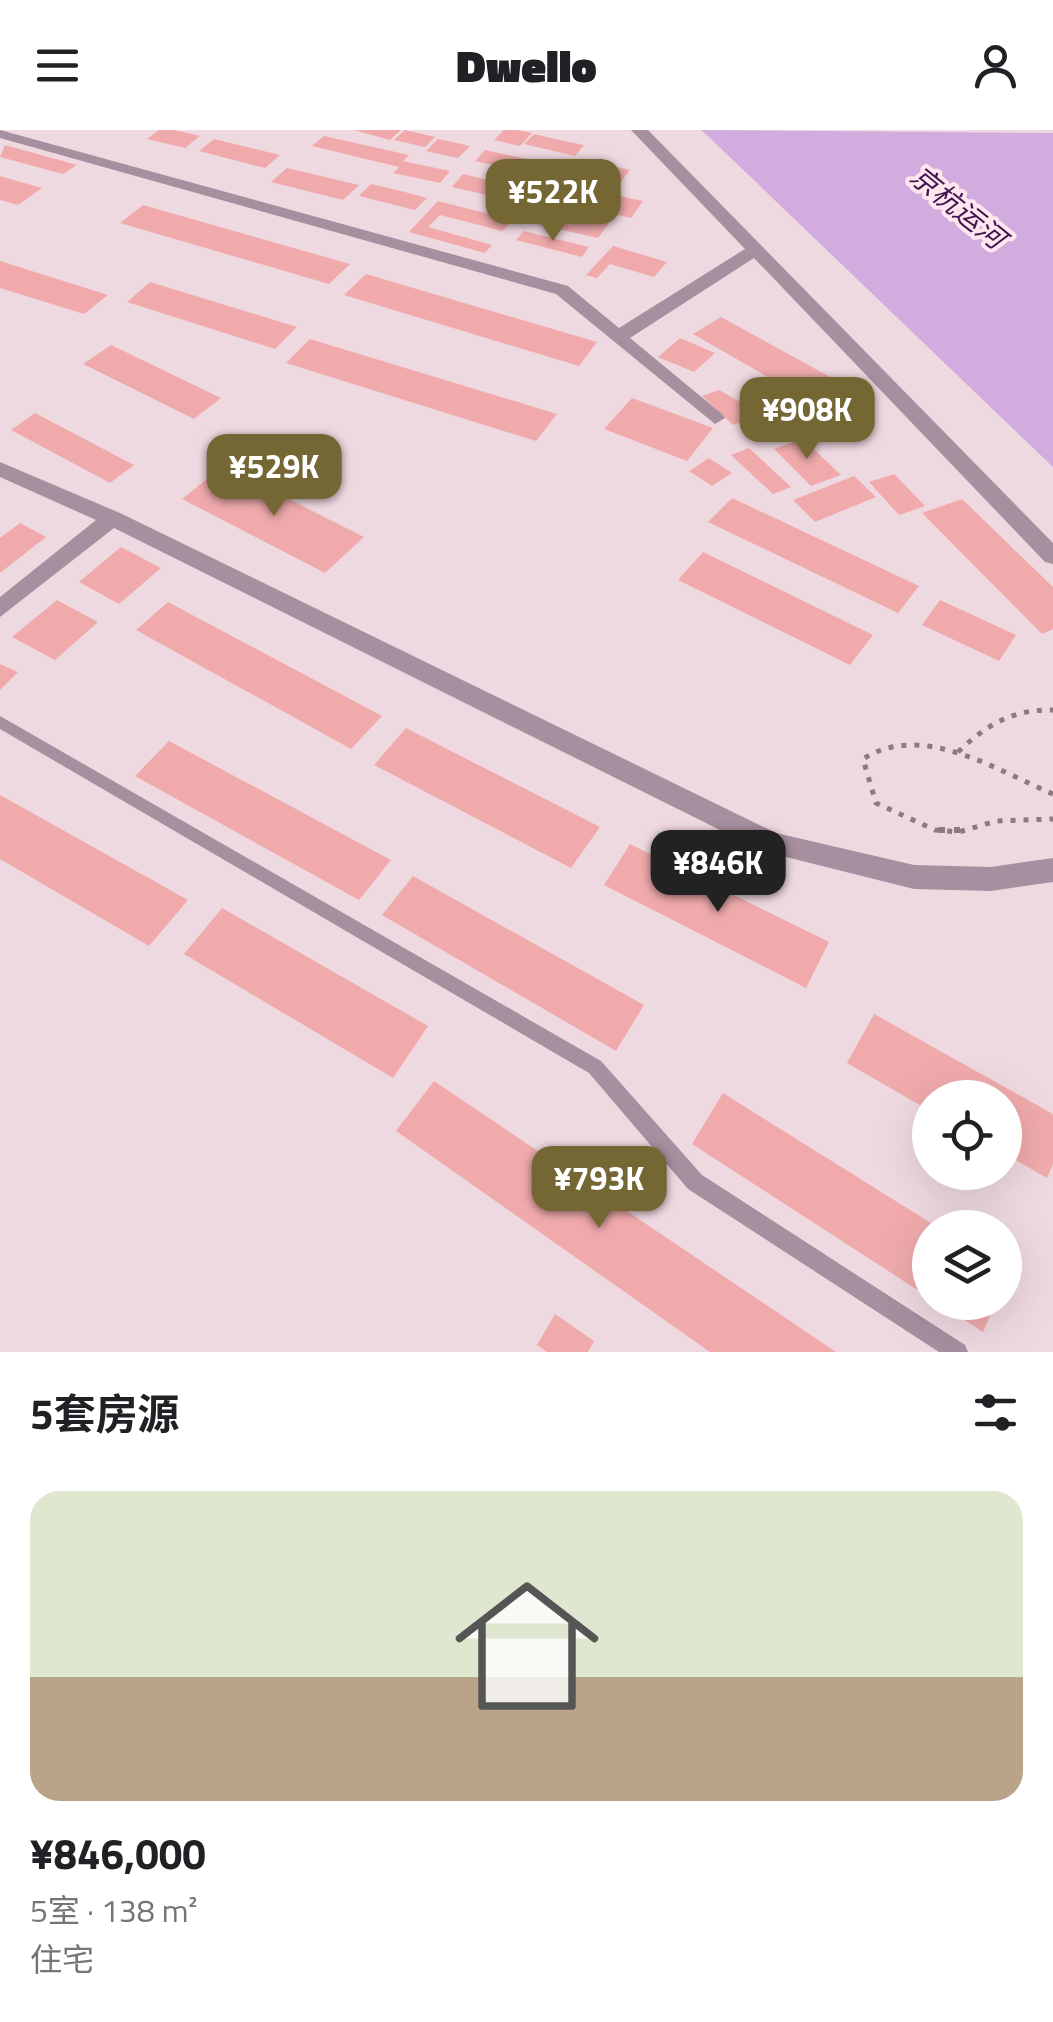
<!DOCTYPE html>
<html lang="zh">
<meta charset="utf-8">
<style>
body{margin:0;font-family:"Titillium Web","Noto Sans SC",sans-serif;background:#f2f2f2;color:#202124;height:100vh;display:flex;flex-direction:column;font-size:38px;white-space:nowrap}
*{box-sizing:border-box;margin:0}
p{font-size:32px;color:#757577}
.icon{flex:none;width:55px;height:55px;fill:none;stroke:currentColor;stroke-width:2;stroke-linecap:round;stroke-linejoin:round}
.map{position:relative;height:1222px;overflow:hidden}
.side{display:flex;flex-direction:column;background:#fff;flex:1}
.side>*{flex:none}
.controls{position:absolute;left:912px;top:950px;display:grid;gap:20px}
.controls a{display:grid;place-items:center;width:110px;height:110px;border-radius:50%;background:#fff;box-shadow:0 10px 40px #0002;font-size:50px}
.price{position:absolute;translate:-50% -85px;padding:0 22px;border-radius:20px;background:#746734;color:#fff;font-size:32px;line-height:65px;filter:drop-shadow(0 2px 5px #0008)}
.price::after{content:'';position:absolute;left:50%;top:60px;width:30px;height:22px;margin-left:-15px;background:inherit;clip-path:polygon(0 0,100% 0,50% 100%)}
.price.selected{background:#222;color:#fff}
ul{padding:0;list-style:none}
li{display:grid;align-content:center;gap:20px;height:530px;padding:0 30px}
li span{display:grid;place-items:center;height:310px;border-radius:30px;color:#555}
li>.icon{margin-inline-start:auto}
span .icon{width:180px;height:180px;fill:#fffc;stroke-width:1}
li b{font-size:42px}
h2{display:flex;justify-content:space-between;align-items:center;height:120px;padding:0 30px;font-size:42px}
header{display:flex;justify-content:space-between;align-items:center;height:130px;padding:0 30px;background:#fff;font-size:45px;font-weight:800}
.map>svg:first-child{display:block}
</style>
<header><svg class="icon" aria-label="menu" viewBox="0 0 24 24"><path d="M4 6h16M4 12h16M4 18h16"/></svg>Dwello<svg class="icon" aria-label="person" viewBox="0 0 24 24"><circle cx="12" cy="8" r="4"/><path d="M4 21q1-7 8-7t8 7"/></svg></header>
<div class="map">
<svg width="1053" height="1222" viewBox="0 0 1053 1222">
<rect width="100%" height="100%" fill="#efd9e0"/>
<!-- water -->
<path fill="#d2abdf" d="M 701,0 L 1053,3 L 1053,337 L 711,9 Z"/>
<!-- building -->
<g fill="#f0aaac">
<path d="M 159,0 L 174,0 L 200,6 L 185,18 L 147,9 Z"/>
<path d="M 354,0 L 401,0 L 390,10 Z"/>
<path d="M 405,0 L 435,7 L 425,17 L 394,10 Z"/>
<path d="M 504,0 L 517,0 L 532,3 L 520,16 L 494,10 Z"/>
<path d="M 534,4 L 555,9 L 584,15 L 575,26 L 524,14 Z"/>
<path d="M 324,6 L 409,25 L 403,31 L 450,41 L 440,53 L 393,43 L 399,37 L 312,16 Z"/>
<path d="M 214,9 L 280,25 L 265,38 L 199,21 Z"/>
<path d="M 438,9 L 470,16 L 458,28 L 426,21 Z"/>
<path d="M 5,15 L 77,35 L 63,44 L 0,27 Z"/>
<path d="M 485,20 L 564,37 L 554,49 L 475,31 Z"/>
<path d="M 589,31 L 630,40 L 620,53 L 579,44 Z"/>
<path d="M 287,38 L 359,55 L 343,70 L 271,52 Z"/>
<path d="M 463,44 L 538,62 L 527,74 L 452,57 Z"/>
<path d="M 0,46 L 42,58 L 18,75 L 0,70 Z"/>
<path d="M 371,54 L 401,61 L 427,68 L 415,80 L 359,66 Z"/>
<path d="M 572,55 L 595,61 L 586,72 L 562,66 Z"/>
<path d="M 597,61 L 643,71 L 631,88 L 584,77 Z"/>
<path d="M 438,71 L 513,90 L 502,101 L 440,85 L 428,97 L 492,115 L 485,123 L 409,102 Z"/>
<path d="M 143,75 L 350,134 L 329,154 L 120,93 Z"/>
<path d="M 543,78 L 609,93 L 598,108 L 531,93 Z"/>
<path d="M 524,101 L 589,117 L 582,127 L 516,110 Z"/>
<path d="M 613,116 L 667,132 L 654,147 L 610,134 L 597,148 L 586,145 Z"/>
<path d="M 0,131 L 108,165 L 84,184 L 0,158 Z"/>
<path d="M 366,144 L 597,212 L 579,236 L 344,165 Z"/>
<path d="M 150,152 L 297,197 L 275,219 L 127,172 Z"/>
<path d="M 721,187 L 863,265 L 834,285 L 693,204 Z"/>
<path d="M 680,208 L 715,223 L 694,242 L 658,227 Z"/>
<path d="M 310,209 L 557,284 L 536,311 L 286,233 Z"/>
<path d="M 111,215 L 221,268 L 194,289 L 83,234 Z"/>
<path d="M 719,260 L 762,284 L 733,295 L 702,266 Z"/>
<path d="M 632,268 L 713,298 L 687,331 L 604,299 Z"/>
<path d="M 802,274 L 818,290 L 755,312 L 740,296 Z"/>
<path d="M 35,283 L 134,335 L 110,353 L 11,300 Z"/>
<path d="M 803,309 L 841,345 L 811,356 L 774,319 Z"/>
<path d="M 749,318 L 791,357 L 773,364 L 731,325 Z"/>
<path d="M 709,328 L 732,343 L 712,356 L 689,341 Z"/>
<path d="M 223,336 L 364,407 L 325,443 L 182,369 Z"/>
<path d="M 894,344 L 925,376 L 899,385 L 869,352 Z"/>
<path d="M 854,346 L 876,367 L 815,392 L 793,370 Z"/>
<path d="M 732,368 L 919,456 L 898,483 L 708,392 Z"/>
<path d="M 962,369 L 1053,457 L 1053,499 L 1042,504 L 922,383 Z"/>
<path d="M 20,393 L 46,407 L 0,443 L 0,408 Z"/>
<path d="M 121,417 L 161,438 L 119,474 L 79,452 Z"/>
<path d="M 703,422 L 873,505 L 850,535 L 678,450 Z"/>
<path d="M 57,470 L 98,492 L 55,530 L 12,507 Z"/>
<path d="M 940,470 L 1016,505 L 999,531 L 922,495 Z"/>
<path d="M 168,472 L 382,586 L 351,619 L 136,500 Z"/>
<path d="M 0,534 L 18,542 L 0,560 Z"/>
<path d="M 406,598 L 600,697 L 571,738 L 374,635 Z"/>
<path d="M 169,611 L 391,730 L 359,770 L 135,646 Z"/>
<path d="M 0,665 L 188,770 L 149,816 L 0,729 Z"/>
<path d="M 630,714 L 829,812 L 806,858 L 604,755 Z"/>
<path d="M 413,746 L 644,875 L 616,921 L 382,785 Z"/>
<path d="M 222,778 L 428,896 L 393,948 L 184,824 Z"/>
<path d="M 874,884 L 1053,984 L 1053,1034 L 1047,1048 L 1005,1024 L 1005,968 L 930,968 L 930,981 L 847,933 Z"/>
<path d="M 434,951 L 836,1222 L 710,1222 L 396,1001 Z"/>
<path d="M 723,963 L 939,1098 L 930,1098 L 930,1168 L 692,1014 Z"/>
<path d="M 937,1172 L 996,1172 L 983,1202 Z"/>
<path d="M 555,1184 L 594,1211 L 588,1222 L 547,1222 L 537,1215 Z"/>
</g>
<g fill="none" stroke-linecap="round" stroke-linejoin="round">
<!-- path-far1 -->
<g stroke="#8a7b80" stroke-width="5" stroke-dasharray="5 8" stroke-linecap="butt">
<path d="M 958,622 C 986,595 1013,579 1053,580"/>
<path d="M 1053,664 C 996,640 922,591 863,629 L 876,673 L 935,700 L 959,702 L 996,691 L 1053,689"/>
</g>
<!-- path -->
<path stroke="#8a7b80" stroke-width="6" stroke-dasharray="6 9" stroke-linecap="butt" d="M 939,700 L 965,700"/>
<!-- lane -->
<path fill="#a78fa0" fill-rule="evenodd" d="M 0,586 L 601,931 L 702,1045 L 965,1215 L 968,1222 L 939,1222 L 688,1059 L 589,943 L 0,599 Z"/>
<!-- street -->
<g fill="#a78fa0" fill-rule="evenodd">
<path d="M 0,0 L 568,156 L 619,198 L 745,119 L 631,0 L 648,0 L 1053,413 L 1053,434 L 1045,432 L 754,128 L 630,208 L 722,284 L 725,288 L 715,294 L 556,164 L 0,8 Z"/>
<path d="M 0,332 L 120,383 L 776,703 L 914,735 L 991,737 L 1053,728 L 1053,752 L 991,761 L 914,759 L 762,721 L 114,398 L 0,487 L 0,467 L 96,390 L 0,347 Z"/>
</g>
</g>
<g text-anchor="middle" stroke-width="8" stroke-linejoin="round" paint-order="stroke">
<!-- far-water labels -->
<g font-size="28" font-style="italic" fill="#421351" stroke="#fde6ed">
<text transform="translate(958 77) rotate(39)" y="10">京杭运河</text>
</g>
</g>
</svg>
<div class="controls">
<a><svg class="icon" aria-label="locate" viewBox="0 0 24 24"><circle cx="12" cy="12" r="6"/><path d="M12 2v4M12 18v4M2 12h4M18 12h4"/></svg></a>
<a><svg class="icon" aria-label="layers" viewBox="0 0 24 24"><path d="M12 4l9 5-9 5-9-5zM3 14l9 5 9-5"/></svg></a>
</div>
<b class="price" style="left:553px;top:114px">¥522K</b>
<b class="price" style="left:807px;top:332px">¥908K</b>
<b class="price" style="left:274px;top:389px">¥529K</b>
<b class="price selected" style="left:718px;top:785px">¥846K</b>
<b class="price" style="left:599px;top:1101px">¥793K</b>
</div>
<section class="side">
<h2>5套房源<svg class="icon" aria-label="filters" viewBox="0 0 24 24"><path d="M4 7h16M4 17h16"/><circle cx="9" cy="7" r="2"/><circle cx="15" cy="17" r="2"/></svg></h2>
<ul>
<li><span style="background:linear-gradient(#dfe7d0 60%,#b9a48a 0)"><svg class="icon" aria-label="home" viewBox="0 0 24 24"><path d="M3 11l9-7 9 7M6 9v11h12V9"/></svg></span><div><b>¥846,000</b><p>5室 · 138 m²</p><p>住宅</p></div></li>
</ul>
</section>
